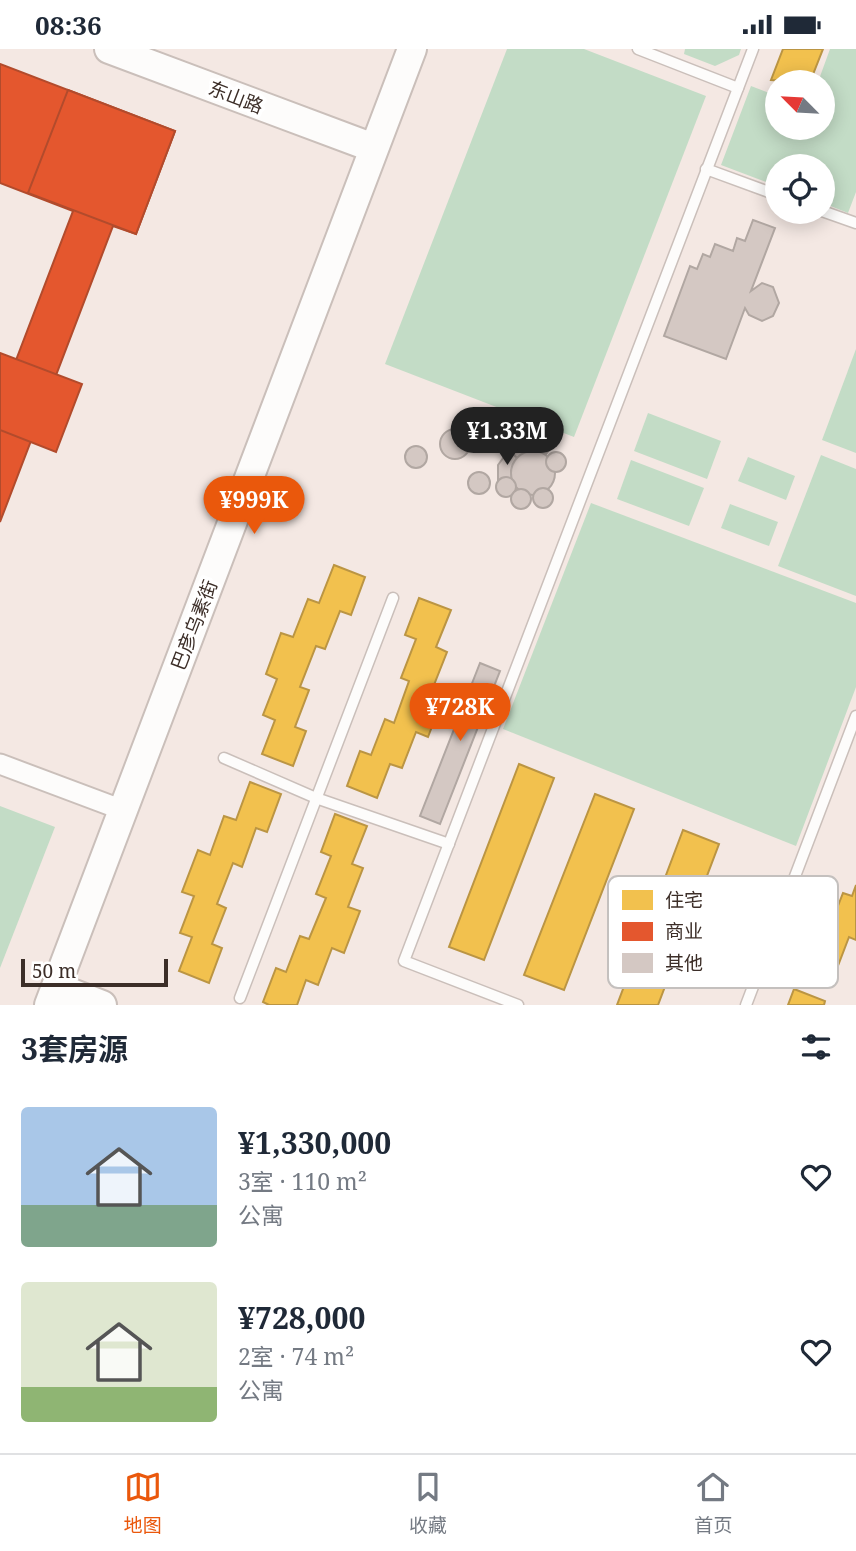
<!DOCTYPE html>
<html lang="zh">
<meta charset="utf-8">
<style>
body{margin:0;font-family:"Noto Serif","Noto Sans SC",serif;background:#f2f2f3;color:#1f2937;height:100vh;display:flex;flex-direction:column;font-size:26px;white-space:nowrap}
*{box-sizing:border-box;margin:0}
p{font-size:23px;color:#747a83}
.icon{flex:none;width:38px;height:38px;fill:none;stroke:currentColor;stroke-width:2;stroke-linecap:round;stroke-linejoin:round}
.map{position:relative;height:956px;overflow:hidden}
.sheet{display:flex;flex-direction:column;background:#fff;flex:1}
.sheet>*{flex:none}
.needle{width:46px;rotate:294deg}
.fabs{position:absolute;left:765px;top:21px;display:grid;gap:14px}
.fabs a{display:grid;place-items:center;width:70px;height:70px;border-radius:50%;background:#fff;box-shadow:0 4px 18px #0003;font-size:35px}
.scale{position:absolute;left:21px;bottom:18px;width:147px;box-sizing:border-box;padding-left:7px;border:4px solid #3c2e28;border-top:0;font-size:19px;line-height:24px;white-space:nowrap;color:#3c2e28;-webkit-text-stroke:5px #fff;paint-order:stroke}
.price{position:absolute;translate:-50% -60px;padding:0 16px;border-radius:24px;background:#ea580c;color:#fff;font-size:23px;line-height:46px;filter:drop-shadow(0 2px 4px #0008)}
.price::after{content:'';position:absolute;left:50%;top:42px;width:21px;height:16px;margin-left:-10px;background:inherit;clip-path:polygon(0 0,100% 0,50% 100%)}
.price.current{background:#222;color:#fff}
ul{padding:0;list-style:none}
li{display:flex;align-items:center;gap:21px;height:175px;padding:0 21px}
li span{display:grid;place-items:center;flex:none;width:196px;height:140px;border-radius:7px;color:#555}
li>.icon{margin-inline-start:auto}
span .icon{width:84px;height:84px;fill:#fffc;stroke-width:1}
li b{font-size:30px}
h2{display:flex;justify-content:space-between;align-items:center;height:84px;padding:0 21px;font-size:30px}
.status{display:flex;justify-content:space-between;align-items:center;height:49px;padding:0 35px;background:#fff;direction:ltr}
.status svg{height:19px;fill:currentColor}
.tabs{display:flex;justify-content:space-around;align-items:center;height:98px;border-top:2px solid #e0e1e3;background:#fff;font-size:19px;color:#747a83}
.tabs a{display:grid;justify-items:center;gap:4px}
.tabs .current{color:#ea580c}
.map>svg:first-child{display:block}
</style>
<div class="status"><b>08:36</b><svg viewBox="0 0 49 12"><path d="M0 12V9h3v3zM5 12V6h3v6zM10 12V3h3v9zM15 12V0h3v12zM26 1h20v11H26zM47 4h2v5h-2z"/></svg></div>
<div class="map">
<svg width="856" height="956" viewBox="0 0 856 956">
<rect width="100%" height="100%" fill="#f4e8e3"/>
<!-- green -->
<g fill="#c3dcc6">
<path d="M 507,0 L 584,0 L 706,47 L 574,388 L 385,315 Z"/>
<path d="M 685,0 L 741,0 L 739,6 L 715,17 L 684,5 Z"/>
<path d="M 830,0 L 856,0 L 856,143 L 848,164 L 823,154 L 822,117 L 777,117 L 777,137 L 721,116 L 751,37 L 777,47 L 777,79 L 822,79 L 822,33 L 818,33 Z"/>
<path d="M 856,300 L 856,404 L 822,391 Z"/>
<path d="M 648,364 L 721,392 L 707,430 L 634,402 Z"/>
<path d="M 821,406 L 856,420 L 856,547 L 778,517 Z"/>
<path d="M 748,408 L 795,427 L 786,451 L 738,432 Z"/>
<path d="M 631,411 L 704,439 L 689,477 L 617,450 Z"/>
<path d="M 591,454 L 856,554 L 856,638 L 796,797 L 503,680 Z"/>
<path d="M 730,455 L 778,473 L 769,497 L 721,479 Z"/>
<path d="M 0,757 L 55,778 L 0,919 Z"/>
</g>
<!-- homes -->
<g fill="#f2c14e" stroke="#bb9543" stroke-width="2">
<path d="M 783,0 L 823,0 L 810,33 L 771,31 Z"/>
<path d="M 334,516 L 365,528 L 351,566 L 340,562 L 325,600 L 316,597 L 300,638 L 309,641 L 295,678 L 306,682 L 293,717 L 262,705 L 275,671 L 263,666 L 277,630 L 266,625 L 281,584 L 293,588 L 308,550 L 319,554 Z"/>
<path d="M 419,549 L 451,561 L 436,598 L 447,603 L 432,641 L 444,646 L 428,688 L 416,683 L 402,719 L 390,715 L 377,749 L 347,737 L 360,702 L 371,706 L 385,670 L 394,674 L 409,632 L 401,629 L 416,590 L 405,586 Z"/>
<path d="M 519,715 L 554,729 L 484,911 L 449,898 Z"/>
<path d="M 250,733 L 281,745 L 267,783 L 256,779 L 242,818 L 233,814 L 217,855 L 226,859 L 212,895 L 222,899 L 209,934 L 179,922 L 192,888 L 180,884 L 194,847 L 182,843 L 198,801 L 210,806 L 224,767 L 236,771 Z"/>
<path d="M 595,745 L 634,760 L 564,941 L 524,926 Z"/>
<path d="M 335,765 L 367,777 L 352,815 L 363,819 L 348,858 L 360,862 L 344,904 L 332,899 L 318,936 L 306,931 L 297,956 L 269,956 L 263,953 L 276,919 L 286,923 L 300,887 L 309,890 L 326,849 L 316,845 L 331,807 L 321,803 Z"/>
<path d="M 683,781 L 719,795 L 658,956 L 617,956 Z"/>
<path d="M 856,836 L 856,891 L 849,888 L 836,922 L 805,910 L 819,876 L 829,880 L 843,844 L 852,847 Z"/>
<path d="M 794,940 L 825,952 L 824,956 L 788,956 Z"/>
</g>
<!-- shops -->
<g fill="#e4572e" stroke="#b24b2c" stroke-width="2">
<path d="M 0,15 L 175,82 L 136,185 L 113,177 L 0,473 L 0,353 L 73,162 L 0,134 Z"/>
<path d="M 68,41 L 175,82 L 136,185 L 28,144 Z"/>
<path d="M 0,304 L 82,335 L 56,403 L 0,381 Z"/>
</g>
<!-- building -->
<g fill="#d4c8c3" stroke="#b1a7a2" stroke-width="2">
<path d="M 753,171 L 775,179 L 751,242 L 762,234 L 773,238 L 779,254 L 773,267 L 762,272 L 749,266 L 745,259 L 726,310 L 664,287 L 690,217 L 697,220 L 703,205 L 710,208 L 715,195 L 733,202 L 737,189 L 745,192 Z"/>
<circle cx="455" cy="395" r="15"/>
<circle cx="539" cy="398" r="10"/>
<circle cx="519" cy="400" r="10"/>
<circle cx="416" cy="408" r="11"/>
<path d="M 509,401 L 517,409 L 511,422 L 512,432 L 498,431 L 498,416 Z"/>
<circle cx="533" cy="424" r="22"/>
<circle cx="556" cy="413" r="10"/>
<circle cx="479" cy="434" r="11"/>
<circle cx="506" cy="438" r="10"/>
<circle cx="543" cy="449" r="10"/>
<circle cx="521" cy="450" r="10"/>
<path d="M 480,614 L 500,622 L 440,775 L 420,767 Z"/>
</g>
<g fill="none" stroke-linecap="round" stroke-linejoin="round">
<defs>
<g id="lane">
<path d="M 638,0 L 738,39"/>
<path d="M 706,120 L 777,146"/>
<path d="M 822,162 L 856,174"/>
<path d="M 224,709 L 316,749 L 449,795"/>
<path d="M 240,949 L 393,549"/>
<path d="M 518,956 L 404,912 L 753,0"/>
<path d="M 746,956 L 856,667"/>
</g>
<path id="street" d="M 0,715 L 112,757"/>
<g id="secondary">
<path d="M 109,0 L 363,95"/>
<path d="M 56,938 L 102,956"/>
<path d="M 49,956 L 412,0"/>
</g>
</defs>
<!-- lane casing -->
<use href="#lane" stroke="#cabfba" stroke-width="13"/>
<!-- street casing -->
<use href="#street" stroke="#cabfba" stroke-width="23"/>
<!-- secondary casing -->
<use href="#secondary" stroke="#cabfba" stroke-width="32"/>
<!-- lane -->
<use href="#lane" stroke="#fdfcfb" stroke-width="10"/>
<!-- street -->
<use href="#street" stroke="#fdfcfb" stroke-width="19"/>
<!-- secondary -->
<use href="#secondary" stroke="#fdfcfb" stroke-width="28"/>
</g>
<g text-anchor="middle" stroke-width="7" stroke-linejoin="round" paint-order="stroke">
<!-- street labels -->
<g font-size="19" fill="#3c2e28" stroke="#fff">
<text transform="translate(236 48) rotate(21)" y="7">东山路</text>
<text transform="translate(194 576) rotate(-69)" y="7">巴彦乌素街</text>
</g>
</g>
<!-- legend -->
<rect x="608" y="827" width="230" height="112" rx="10" fill="#fff" stroke="#c4c0be" stroke-width="2"/>
<rect x="622" y="841" width="31" height="20" fill="#f2c14e"/>
<rect x="622" y="873" width="31" height="19" fill="#e4572e"/>
<rect x="622" y="904" width="31" height="20" fill="#d4c8c3"/>
<g font-size="19" fill="#3c2e28">
<text x="665" y="858">住宅</text>
<text x="665" y="889">商业</text>
<text x="665" y="921">其他</text>
</g>
</svg>
<div class="fabs">
<a><svg class="needle" viewBox="-14 -14 28 28"><path d="M0-13l5 13h-10z" fill="#e53935"/><path d="M0 13l5-13h-10z" fill="#747a83"/></svg></a>
<a><svg class="icon" aria-label="locate" viewBox="0 0 24 24"><circle cx="12" cy="12" r="6"/><path d="M12 2v4M12 18v4M2 12h4M18 12h4"/></svg></a>
</div>
<div class="scale">50 m</div>
<b class="price current" style="left:507px;top:418px">¥1.33M</b>
<b class="price" style="left:254px;top:487px">¥999K</b>
<b class="price" style="left:460px;top:694px">¥728K</b>
</div>
<section class="sheet">
<h2>3套房源<svg class="icon" aria-label="filters" viewBox="0 0 24 24"><path d="M4 7h16M4 17h16"/><circle cx="9" cy="7" r="2"/><circle cx="15" cy="17" r="2"/></svg></h2>
<ul>
<li><span style="background:linear-gradient(#a9c7e8 70%,#7fa58c 0)"><svg class="icon" aria-label="home" viewBox="0 0 24 24"><path d="M3 11l9-7 9 7M6 9v11h12V9"/></svg></span><div><b>¥1,330,000</b><p>3室 · 110 m²</p><p>公寓</p></div><svg class="icon" aria-label="heart" viewBox="0 0 24 24"><path d="M12 20l-8-8c-3-5 5-10 8-4 3-6 11-1 8 4z"/></svg></li>
<li><span style="background:linear-gradient(#dfe7d0 75%,#8fb573 0)"><svg class="icon" aria-label="home" viewBox="0 0 24 24"><path d="M3 11l9-7 9 7M6 9v11h12V9"/></svg></span><div><b>¥728,000</b><p>2室 · 74 m²</p><p>公寓</p></div><svg class="icon" aria-label="heart" viewBox="0 0 24 24"><path d="M12 20l-8-8c-3-5 5-10 8-4 3-6 11-1 8 4z"/></svg></li>
</ul>
</section>
<nav class="tabs">
<a class="current"><svg class="icon" aria-label="map" viewBox="0 0 24 24"><path d="M3 6l6-2 6 2 6-2v14l-6 2-6-2-6 2zM9 4v14M15 6v14"/></svg>地图</a>
<a><svg class="icon" aria-label="saved" viewBox="0 0 24 24"><path d="M7 4h10v16l-5-4-5 4z"/></svg>收藏</a>
<a><svg class="icon" aria-label="home" viewBox="0 0 24 24"><path d="M3 11l9-7 9 7M6 9v11h12V9"/></svg>首页</a>
</nav>
